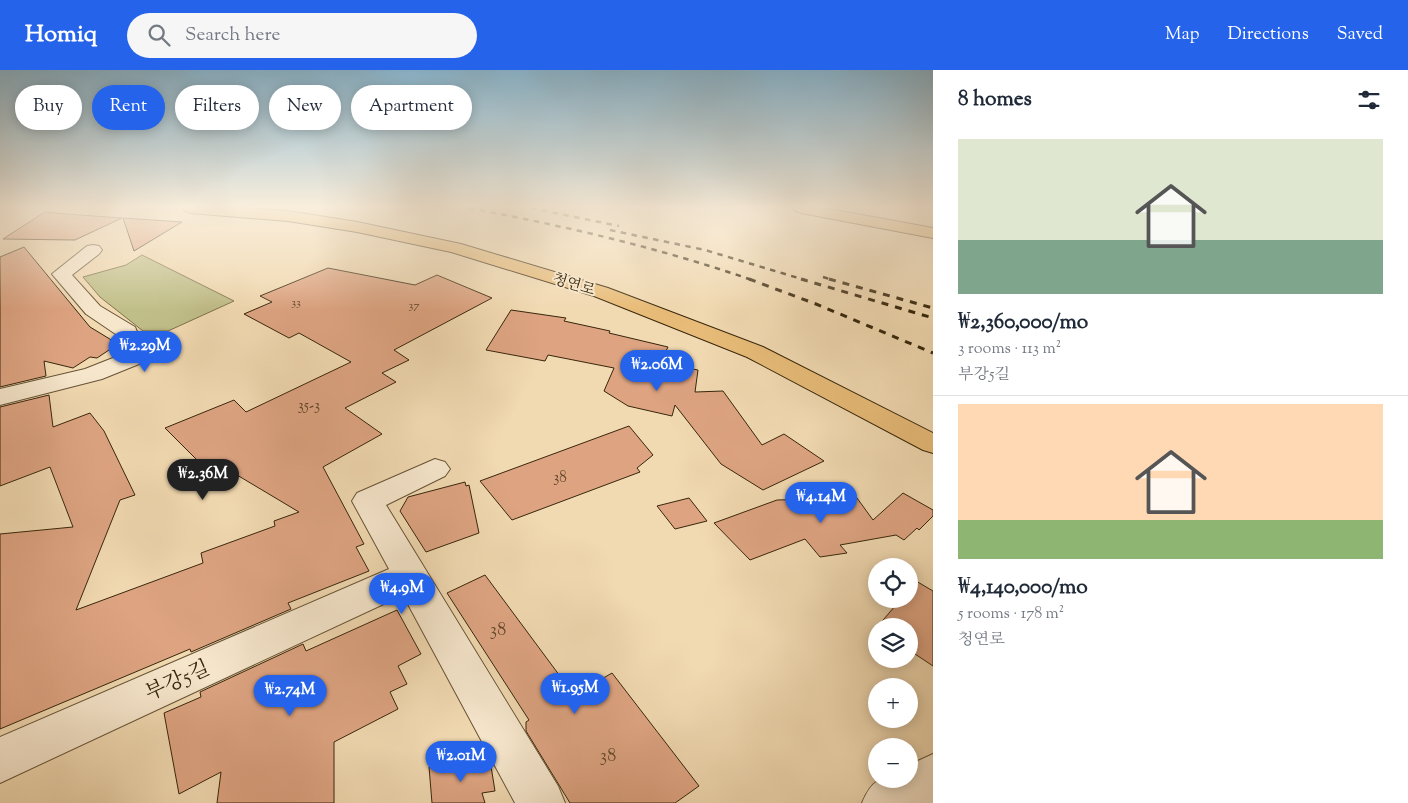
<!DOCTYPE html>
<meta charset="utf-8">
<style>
body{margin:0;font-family:"Sorts Mill Goudy","Noto Serif KR",serif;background:#f6f6f7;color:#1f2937;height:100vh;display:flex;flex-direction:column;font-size:19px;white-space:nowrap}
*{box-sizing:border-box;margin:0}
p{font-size:16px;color:#747a83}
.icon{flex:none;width:28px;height:28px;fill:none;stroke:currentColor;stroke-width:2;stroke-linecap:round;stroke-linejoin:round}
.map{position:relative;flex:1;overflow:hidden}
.side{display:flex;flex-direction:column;background:#fff;width:475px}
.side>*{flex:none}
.hud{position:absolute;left:15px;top:15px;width:475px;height:45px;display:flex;gap:10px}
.fabs{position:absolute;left:868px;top:488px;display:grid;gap:10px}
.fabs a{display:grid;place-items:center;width:50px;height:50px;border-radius:50%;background:#fff;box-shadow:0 2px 12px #0003;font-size:25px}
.price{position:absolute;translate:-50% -42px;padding:0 11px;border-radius:18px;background:#2563eb;color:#fff;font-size:16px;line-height:32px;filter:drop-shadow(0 1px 2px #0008)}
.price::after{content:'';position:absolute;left:50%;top:30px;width:15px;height:11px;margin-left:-8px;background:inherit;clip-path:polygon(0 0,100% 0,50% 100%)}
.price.selected{background:#222;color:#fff}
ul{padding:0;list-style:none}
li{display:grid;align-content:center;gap:10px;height:265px;padding:0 25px}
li+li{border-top:1px solid #e0e1e3}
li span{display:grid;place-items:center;height:155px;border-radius:0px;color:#555}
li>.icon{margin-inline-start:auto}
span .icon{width:90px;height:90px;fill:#fffc;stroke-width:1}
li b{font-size:21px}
h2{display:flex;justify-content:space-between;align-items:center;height:60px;padding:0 25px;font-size:21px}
.chip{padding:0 18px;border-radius:22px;background:#fff;box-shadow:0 2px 12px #0003;font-size:18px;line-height:45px}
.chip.selected{background:#2563eb;color:#fff}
header{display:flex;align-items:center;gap:30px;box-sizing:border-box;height:70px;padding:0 25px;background:#2563eb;color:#fff}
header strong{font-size:24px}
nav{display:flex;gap:28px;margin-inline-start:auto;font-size:18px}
.search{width:350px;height:45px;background:#f6f6f7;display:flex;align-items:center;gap:12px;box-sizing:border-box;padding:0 18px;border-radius:28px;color:#747a83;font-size:19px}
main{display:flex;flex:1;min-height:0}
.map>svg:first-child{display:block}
</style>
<header>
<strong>Homiq</strong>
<div class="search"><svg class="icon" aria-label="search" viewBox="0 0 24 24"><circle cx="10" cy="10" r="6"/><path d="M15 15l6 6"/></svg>Search here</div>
<nav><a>Map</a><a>Directions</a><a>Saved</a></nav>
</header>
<main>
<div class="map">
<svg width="933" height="733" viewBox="0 0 933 733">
<rect width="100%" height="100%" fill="#f1d9b1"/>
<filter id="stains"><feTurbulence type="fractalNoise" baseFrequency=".004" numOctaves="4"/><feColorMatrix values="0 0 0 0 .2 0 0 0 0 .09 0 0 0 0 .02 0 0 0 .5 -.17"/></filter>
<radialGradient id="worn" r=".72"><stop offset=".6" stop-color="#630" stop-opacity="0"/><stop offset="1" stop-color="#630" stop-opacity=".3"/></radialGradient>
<!-- green -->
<path fill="#c0be88" stroke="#7c724a" d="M 142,185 L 234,231 L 168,261 L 143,261 L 100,227 L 83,207 L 126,195 Z"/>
<!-- building -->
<g fill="#dea482" stroke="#37260c">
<path d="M 45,142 L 66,144 L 122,148 L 75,170 L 3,169 Z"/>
<path d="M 123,148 L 182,152 L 134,181 Z"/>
<path d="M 24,177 L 90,257 L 118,274 L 97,288 L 90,287 L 73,298 L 44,291 L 46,306 L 0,317 L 0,187 Z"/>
<path d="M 328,198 L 415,215 L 437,205 L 492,228 L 394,280 L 409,290 L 382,303 L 396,312 L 345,338 L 382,364 L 323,397 L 364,474 L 356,477 L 369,501 L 288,533 L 291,539 L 191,582 L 190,579 L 0,659 L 0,464 L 73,457 L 50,397 L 0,416 L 0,337 L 49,325 L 53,357 L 90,343 L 104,361 L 135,425 L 120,430 L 76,540 L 203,493 L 201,483 L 275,456 L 274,451 L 299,442 L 237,405 L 219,418 L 185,397 L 200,393 L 165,358 L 234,330 L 246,342 L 351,292 L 299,263 L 289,268 L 244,244 L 272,232 L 260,226 Z"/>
<path d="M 511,240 L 566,248 L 564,251 L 610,261 L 609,263 L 668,277 L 660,293 L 698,300 L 695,322 L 723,321 L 762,375 L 784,364 L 824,391 L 763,420 L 721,394 L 675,335 L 672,346 L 628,336 L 604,321 L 614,298 L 548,285 L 545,291 L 486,280 Z"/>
<path d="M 629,356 L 653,385 L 637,398 L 640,402 L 512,450 L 480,411 Z"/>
<path d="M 465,412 L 466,416 L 469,415 L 479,463 L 426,482 L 400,441 L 408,427 Z"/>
<path d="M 903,423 L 933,440 L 933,446 L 919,460 L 917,458 L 904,470 L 896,465 L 840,475 L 847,483 L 820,487 L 805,469 L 750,490 L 714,453 L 777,430 L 857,428 L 873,450 Z"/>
<path d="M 689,428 L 707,451 L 675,459 L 657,436 Z"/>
<path d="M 485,505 L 574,625 L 612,603 L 699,716 L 675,733 L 570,733 L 526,661 L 526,652 L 529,650 L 447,523 Z"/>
<path d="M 916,511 L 933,521 L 933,596 L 909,580 L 909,556 L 878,556 L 901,529 L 909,529 L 909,519 Z"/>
<path d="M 397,540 L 421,584 L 398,596 L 407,614 L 390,622 L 398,639 L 334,672 L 334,733 L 217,733 L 221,702 L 179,724 L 164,643 L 201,627 L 200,622 L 303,574 L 306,581 Z"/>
<path d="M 490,690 L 495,721 L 482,723 L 485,733 L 432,733 L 429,697 Z"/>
</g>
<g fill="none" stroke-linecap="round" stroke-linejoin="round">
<defs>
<g id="minor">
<path d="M 93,175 L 99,176 L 102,180 L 99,184 L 72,205 L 100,236 L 135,257 L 148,287 L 144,292 L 102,309 L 0,335 L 0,319 L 85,299 L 123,284 L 117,265 L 86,244 L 52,204 L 87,176 Z"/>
<path d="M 435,389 L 445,392 L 450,399 L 445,406 L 386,435 L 558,716 L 565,733 L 515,733 L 403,525 L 0,713 L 0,667 L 389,499 L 352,431 L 357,423 Z"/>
<path d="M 933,684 L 933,733 L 862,733 C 874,705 881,709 909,709 L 909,695 Z"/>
</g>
<path id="major" d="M 183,138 L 244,138 L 288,141 L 357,152 L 461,174 L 608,218 L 763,277 L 933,363 L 933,383 L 923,380 L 747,287 L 594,226 L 451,182 L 357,162 L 288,151 L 190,143 L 185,141 Z"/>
<path id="highway" d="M 793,138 L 824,138 L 933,158 L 933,168 L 801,143 L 796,141 Z"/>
</defs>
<!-- minor casing -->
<use href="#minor" stroke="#665335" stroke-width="2"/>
<!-- major casing -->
<use href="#major" stroke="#37260c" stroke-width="2"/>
<!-- highway casing -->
<use href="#highway" stroke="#37260c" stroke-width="2"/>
<!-- minor -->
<use href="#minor" fill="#f6e6cc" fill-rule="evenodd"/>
<!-- major -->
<use href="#major" fill="#e8bc78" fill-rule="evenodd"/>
<!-- highway -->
<use href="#highway" fill="#e8bc78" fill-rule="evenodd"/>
<!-- rail-far1 -->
<g stroke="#37260c" stroke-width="2.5" stroke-dasharray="5.5 5.5" stroke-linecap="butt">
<path d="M 469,138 C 565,156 660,178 752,210"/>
<path d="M 531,138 L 619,156"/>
<path d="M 610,160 L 705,180 L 805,210"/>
<path d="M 823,207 L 833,210"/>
</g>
<!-- rail -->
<g stroke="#37260c" stroke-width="3" stroke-dasharray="7 7" stroke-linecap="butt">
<path d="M 749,209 L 816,234 L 933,283"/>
<path d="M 801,209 L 933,248"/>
<path d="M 829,209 L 933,238"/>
</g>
</g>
<!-- sky -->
<linearGradient id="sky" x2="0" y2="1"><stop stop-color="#89b6cf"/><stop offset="0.57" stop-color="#f9eedc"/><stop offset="1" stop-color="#f9eedc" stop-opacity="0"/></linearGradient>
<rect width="933" height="240" fill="url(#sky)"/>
<g text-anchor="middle" stroke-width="4" stroke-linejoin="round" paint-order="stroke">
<!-- far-number labels -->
<g font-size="12" fill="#61462a">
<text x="296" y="236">33</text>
<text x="414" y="239">37</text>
</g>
<!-- far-street labels -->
<g font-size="15" fill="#37260c" stroke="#f6e6cc">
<text transform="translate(574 214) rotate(17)" y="5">청연로</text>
</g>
<!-- number labels -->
<g font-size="15" fill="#61462a">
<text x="309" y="340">35-3</text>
<text x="560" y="412">38</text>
</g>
<!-- near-number labels -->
<g font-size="18" fill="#61462a">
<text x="498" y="565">38</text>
<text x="608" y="691">38</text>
</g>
<!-- near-street labels -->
<g font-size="21" fill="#37260c" stroke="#f6e6cc">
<text transform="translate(177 610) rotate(-24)" y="7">부강5길</text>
</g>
</g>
<rect width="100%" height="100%" filter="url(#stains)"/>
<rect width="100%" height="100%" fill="url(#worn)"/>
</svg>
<div class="fabs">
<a><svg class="icon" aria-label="locate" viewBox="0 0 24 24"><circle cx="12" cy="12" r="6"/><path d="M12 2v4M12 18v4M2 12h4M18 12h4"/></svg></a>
<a><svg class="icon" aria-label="layers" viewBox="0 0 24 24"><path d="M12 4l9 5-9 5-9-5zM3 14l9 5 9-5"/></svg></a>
<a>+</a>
<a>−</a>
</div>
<b class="price" style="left:145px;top:303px">₩2.29M</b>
<b class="price" style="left:657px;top:322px">₩2.06M</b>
<b class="price selected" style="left:203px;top:431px">₩2.36M</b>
<b class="price" style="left:821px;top:454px">₩4.14M</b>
<b class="price" style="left:402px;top:545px">₩4.9M</b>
<b class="price" style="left:575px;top:645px">₩1.95M</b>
<b class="price" style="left:290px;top:647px">₩2.74M</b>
<b class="price" style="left:461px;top:713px">₩2.01M</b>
<div class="hud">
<a class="chip">Buy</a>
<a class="chip selected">Rent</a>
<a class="chip">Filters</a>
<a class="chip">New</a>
<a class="chip">Apartment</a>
</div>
</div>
<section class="side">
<h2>8 homes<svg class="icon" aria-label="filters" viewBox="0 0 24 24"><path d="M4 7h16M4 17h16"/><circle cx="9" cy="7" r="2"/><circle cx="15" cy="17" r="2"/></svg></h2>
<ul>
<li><span style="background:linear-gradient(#dfe7d0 65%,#7fa58c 0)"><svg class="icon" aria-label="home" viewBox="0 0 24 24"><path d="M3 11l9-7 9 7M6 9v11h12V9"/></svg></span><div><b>₩2,360,000/mo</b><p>3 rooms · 113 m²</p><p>부강5길</p></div></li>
<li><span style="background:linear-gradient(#ffd9b3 75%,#8fb573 0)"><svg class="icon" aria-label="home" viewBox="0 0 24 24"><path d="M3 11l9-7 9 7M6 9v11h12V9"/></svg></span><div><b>₩4,140,000/mo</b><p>5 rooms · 178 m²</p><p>청연로</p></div></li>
</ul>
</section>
</main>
